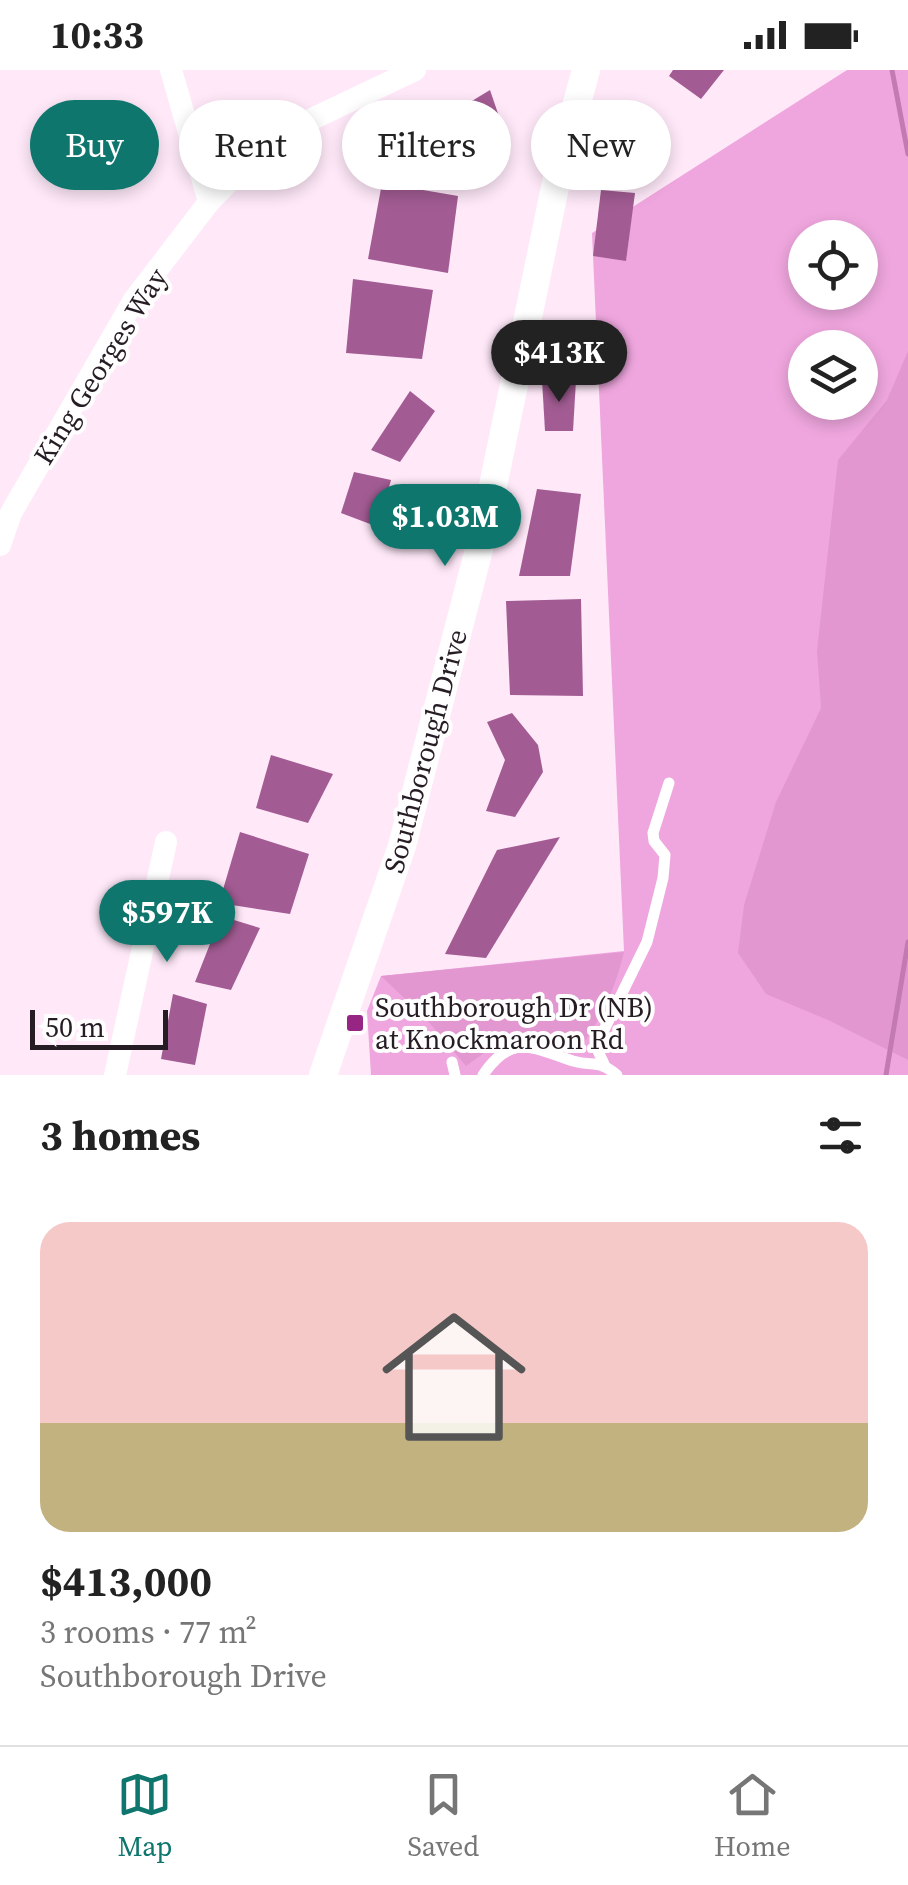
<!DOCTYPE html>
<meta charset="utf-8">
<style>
body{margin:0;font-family:"Source Serif 4",serif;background:#f6f6f6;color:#222;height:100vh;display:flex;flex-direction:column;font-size:38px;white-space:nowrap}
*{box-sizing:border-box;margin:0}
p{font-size:32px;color:#767676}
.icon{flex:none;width:55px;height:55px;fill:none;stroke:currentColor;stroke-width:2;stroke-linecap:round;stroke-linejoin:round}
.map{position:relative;height:1005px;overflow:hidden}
.details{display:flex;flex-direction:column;background:#fff;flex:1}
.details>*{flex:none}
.top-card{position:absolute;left:30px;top:30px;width:850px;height:90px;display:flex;gap:20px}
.controls{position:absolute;left:788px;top:150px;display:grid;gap:20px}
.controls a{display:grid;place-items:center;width:90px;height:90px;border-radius:50%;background:#fff;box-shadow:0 5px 15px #0003;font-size:50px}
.scale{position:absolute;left:30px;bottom:25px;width:138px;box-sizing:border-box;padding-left:10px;border:5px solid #261c24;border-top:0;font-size:28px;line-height:35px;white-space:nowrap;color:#261c24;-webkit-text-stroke:8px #fefefe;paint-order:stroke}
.price{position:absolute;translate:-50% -85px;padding:0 22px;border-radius:35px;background:#0f766e;color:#fff;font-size:32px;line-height:65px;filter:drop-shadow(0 2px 5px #0008)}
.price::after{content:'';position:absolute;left:50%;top:60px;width:30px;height:22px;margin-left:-15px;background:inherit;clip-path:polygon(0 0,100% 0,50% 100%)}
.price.on{background:#222;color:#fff}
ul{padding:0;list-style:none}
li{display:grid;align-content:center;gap:20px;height:530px;padding:0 40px}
li span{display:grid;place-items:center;height:310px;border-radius:30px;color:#555}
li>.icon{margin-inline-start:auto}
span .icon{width:180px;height:180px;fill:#fffc;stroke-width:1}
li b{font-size:42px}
h2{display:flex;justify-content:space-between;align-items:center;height:120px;padding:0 40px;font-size:42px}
.tag{padding:0 35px;border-radius:45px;background:#fff;box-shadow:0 5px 15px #0003;font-size:35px;line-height:90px}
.tag.on{background:#0f766e;color:#fff}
.status{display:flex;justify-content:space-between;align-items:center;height:70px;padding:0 50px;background:#fff;direction:ltr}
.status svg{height:28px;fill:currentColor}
.dock{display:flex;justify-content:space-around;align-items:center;height:140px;border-top:2px solid #e0e0e0;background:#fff;font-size:28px;color:#767676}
.dock a{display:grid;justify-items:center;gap:5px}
.dock .on{color:#0f766e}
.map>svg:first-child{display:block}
</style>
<div class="status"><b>10:33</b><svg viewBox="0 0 49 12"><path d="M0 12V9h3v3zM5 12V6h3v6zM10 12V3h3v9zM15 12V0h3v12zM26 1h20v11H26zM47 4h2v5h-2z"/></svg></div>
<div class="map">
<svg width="908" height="1005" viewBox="0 0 908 1005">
<rect width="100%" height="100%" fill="#ffe9f9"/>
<!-- green -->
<path fill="#efa6de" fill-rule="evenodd" d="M 847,0 L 908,0 L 908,1005 L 371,1005 L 367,941 L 381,906 L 624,881 L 592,163 ZM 805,168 L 860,168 L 860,222 L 805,222 ZM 805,278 L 860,278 L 860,332 L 805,332 Z"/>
<!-- forest -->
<g fill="#e297d0">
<path d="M 908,281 L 908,990 L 828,950 L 766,924 L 738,883 L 744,835 L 776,732 L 821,638 L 817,581 L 838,390 L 887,330 Z"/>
<path d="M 624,882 C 616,916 603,945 583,974 L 509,965 L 466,996 L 426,949 L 381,906 Z"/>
</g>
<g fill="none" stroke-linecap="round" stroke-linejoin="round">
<!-- stream -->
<g stroke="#c37ab2" stroke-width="5">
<path d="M 892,0 L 908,84"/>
<path d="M 886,1005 L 908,872"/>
</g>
</g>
<!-- building -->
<g fill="#a25c93">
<path d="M 673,0 L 724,0 L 701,29 L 669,6 Z"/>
<path d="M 490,20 L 506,67 L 434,98 L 414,66 Z"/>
<path d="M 382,113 L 458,126 L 448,203 L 368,189 Z"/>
<path d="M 601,120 L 635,123 L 626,191 L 593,186 Z"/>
<path d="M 353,209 L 433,220 L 422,289 L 346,283 Z"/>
<path d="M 542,310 L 576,310 L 573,361 L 545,361 Z"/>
<path d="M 410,321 L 435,341 L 400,392 L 371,380 Z"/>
<path d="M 354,402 L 391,410 L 378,457 L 341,443 Z"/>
<path d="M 537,419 L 581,424 L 570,506 L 519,506 Z"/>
<path d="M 581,529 L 583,626 L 510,625 L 506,531 Z"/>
<path d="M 512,643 L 538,675 L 543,702 L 515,747 L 486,741 L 505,690 L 487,652 Z"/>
<path d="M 271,685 L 333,704 L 308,753 L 256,738 Z"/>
<path d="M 240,762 L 309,784 L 290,844 L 219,833 Z"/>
<path d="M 560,767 L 486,888 L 445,884 L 497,780 Z"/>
<path d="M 221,846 L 260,858 L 231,920 L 195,912 Z"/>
<path d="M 173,924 L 207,934 L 195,995 L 161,989 Z"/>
</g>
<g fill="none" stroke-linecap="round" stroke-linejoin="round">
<!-- service -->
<g stroke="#fff" stroke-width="11">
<path d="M 452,992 L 455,1005"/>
<path d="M 604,994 L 598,981 L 602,964 L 647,872 L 663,808 L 665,785 L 654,771 L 653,763 L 669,713"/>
<path d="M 483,1005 C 512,962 533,978 573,991 C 595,997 597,989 617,1005"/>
</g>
<!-- minor -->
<g stroke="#fff" stroke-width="22">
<path d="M 171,0 L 209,132"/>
<path d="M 0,475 L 11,443 L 134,230 L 209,132 L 272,68 L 415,0"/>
<path d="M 115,1005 L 166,772"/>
</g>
<!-- tertiary -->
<path stroke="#fff" stroke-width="28" d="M 323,1005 L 402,776 L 483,464 L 558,103 L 586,0"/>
</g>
<!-- markers -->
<rect fill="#962584" stroke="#fefefe" stroke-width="4" x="345" y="943" width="20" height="20" rx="5"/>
<g text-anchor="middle" stroke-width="8" stroke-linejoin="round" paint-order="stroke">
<!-- street labels -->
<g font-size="28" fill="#261c24" stroke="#fefefe">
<text transform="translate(100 296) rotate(-58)" y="10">King Georges Way</text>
<text transform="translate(425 681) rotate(-75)" y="10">Southborough Drive</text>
</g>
<!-- poi labels -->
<g font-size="28" fill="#261c24" stroke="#fefefe" text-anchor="start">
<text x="375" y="947">Southborough Dr (NB)<tspan x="375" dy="32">at Knockmaroon Rd</tspan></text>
</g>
</g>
</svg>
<div class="controls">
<a><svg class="icon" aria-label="locate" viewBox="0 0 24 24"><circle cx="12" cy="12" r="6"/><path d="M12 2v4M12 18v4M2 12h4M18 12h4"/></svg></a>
<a><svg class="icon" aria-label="layers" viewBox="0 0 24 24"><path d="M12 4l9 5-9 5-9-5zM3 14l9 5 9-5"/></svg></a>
</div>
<div class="scale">50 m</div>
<b class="price on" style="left:559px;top:335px">$413K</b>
<b class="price" style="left:445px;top:499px">$1.03M</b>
<b class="price" style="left:167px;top:895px">$597K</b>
<div class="top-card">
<a class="tag on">Buy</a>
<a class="tag">Rent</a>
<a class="tag">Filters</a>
<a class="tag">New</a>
</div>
</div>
<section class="details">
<h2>3 homes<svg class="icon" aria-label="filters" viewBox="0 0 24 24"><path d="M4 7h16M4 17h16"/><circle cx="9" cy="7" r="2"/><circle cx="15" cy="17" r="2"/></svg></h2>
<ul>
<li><span style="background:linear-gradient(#f6c9c9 65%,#c2b280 0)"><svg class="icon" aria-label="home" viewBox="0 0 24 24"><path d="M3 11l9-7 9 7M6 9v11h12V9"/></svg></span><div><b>$413,000</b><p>3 rooms · 77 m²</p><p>Southborough Drive</p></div></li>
</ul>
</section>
<nav class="dock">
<a class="on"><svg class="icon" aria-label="map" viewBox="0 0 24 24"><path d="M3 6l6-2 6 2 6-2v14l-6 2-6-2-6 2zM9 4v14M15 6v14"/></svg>Map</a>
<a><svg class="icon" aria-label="saved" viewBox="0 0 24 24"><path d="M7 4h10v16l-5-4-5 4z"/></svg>Saved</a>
<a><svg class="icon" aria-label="home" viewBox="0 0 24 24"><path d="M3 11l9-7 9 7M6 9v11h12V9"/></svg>Home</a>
</nav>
